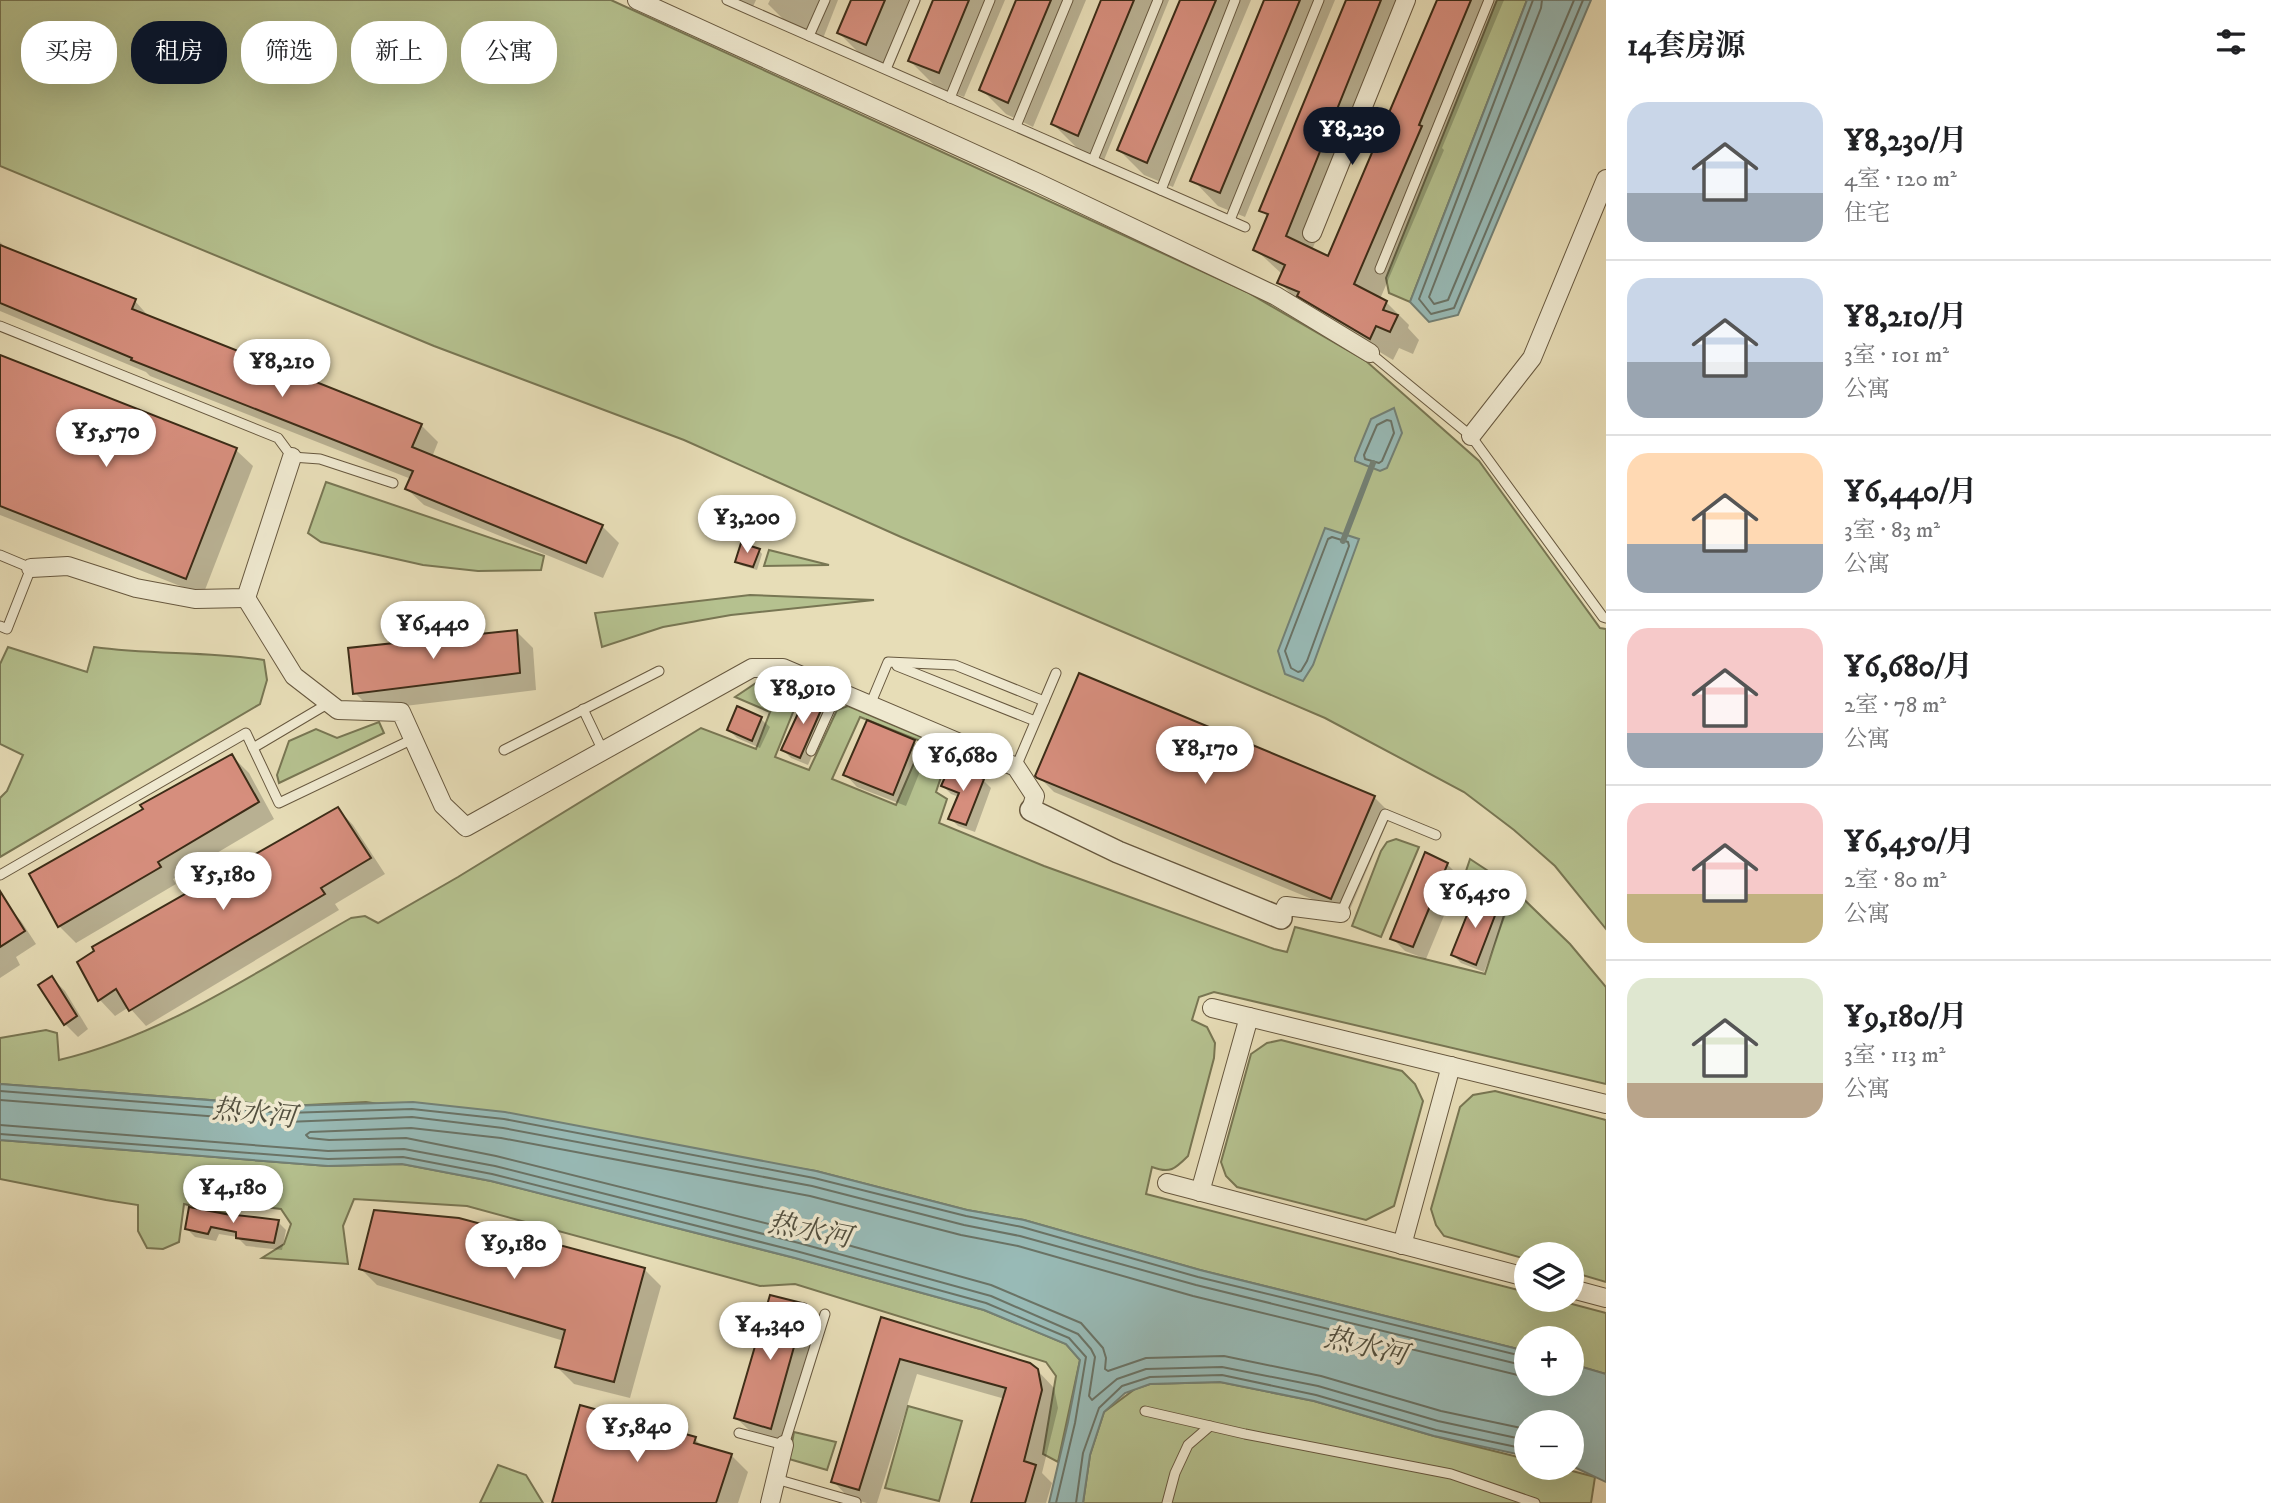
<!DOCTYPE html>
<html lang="zh">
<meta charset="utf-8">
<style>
body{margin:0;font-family:"IM FELL DW Pica","Noto Serif SC",serif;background:#f2f2f2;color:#202124;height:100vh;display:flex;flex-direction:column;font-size:26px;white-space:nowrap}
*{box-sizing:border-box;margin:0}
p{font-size:23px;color:#757577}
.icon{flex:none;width:38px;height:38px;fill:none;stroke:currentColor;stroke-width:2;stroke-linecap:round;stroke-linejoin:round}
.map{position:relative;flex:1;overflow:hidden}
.drawer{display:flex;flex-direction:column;background:#fff;width:665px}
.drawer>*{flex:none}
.guide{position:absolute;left:21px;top:21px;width:665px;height:63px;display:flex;gap:14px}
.controls{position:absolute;left:1514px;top:1242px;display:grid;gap:14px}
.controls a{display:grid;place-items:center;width:70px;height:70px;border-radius:50%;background:#fff;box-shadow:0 7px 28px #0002;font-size:35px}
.price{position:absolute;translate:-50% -60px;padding:0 16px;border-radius:24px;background:#fff;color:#222;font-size:23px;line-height:46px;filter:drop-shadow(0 2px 4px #0008)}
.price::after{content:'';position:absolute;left:50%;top:42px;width:21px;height:16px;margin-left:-10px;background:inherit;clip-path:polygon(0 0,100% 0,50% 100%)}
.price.active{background:#111827;color:#fff}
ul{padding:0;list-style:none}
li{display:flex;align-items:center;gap:21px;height:175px;padding:0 21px}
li+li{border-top:2px solid #e0e0e0}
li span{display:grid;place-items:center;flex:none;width:196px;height:140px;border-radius:21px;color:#555}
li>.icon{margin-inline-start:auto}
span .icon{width:84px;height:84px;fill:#fffc;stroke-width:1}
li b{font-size:30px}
h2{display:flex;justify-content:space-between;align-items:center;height:84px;padding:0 21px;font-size:30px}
.tag{padding:0 24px;border-radius:28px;background:#fff;box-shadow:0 7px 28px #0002;font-size:24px;line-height:63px}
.tag.active{background:#111827;color:#fff}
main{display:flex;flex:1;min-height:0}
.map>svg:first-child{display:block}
</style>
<main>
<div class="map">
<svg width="1606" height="1503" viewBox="0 0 1606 1503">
<rect width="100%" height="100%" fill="#e7ddb7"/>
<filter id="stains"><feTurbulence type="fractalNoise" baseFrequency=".00286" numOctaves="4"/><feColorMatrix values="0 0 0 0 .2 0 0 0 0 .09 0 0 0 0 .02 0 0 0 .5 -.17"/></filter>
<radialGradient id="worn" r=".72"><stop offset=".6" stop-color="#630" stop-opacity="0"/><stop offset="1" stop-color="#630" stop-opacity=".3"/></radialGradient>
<!-- green -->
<g fill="#b5c18f" stroke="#787653" stroke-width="2" fill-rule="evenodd">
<path d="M 0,0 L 611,0 L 1247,292 L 1366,361 L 1479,461 L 1600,628 L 1606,629 L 1606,929 L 1555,866 L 1514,830 L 1464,792 L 1325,718 L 901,537 L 684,440 L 434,346 L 0,166 Z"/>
<path d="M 1497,0 L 1527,0 L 1410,302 L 1389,293 L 1386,278 Z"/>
<path d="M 326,482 L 544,556 L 541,570 L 478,571 L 423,565 L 321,542 L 308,533 Z"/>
<path d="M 769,550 L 829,565 L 764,566 Z"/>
<path d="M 750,595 L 874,600 L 731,615 L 663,627 L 602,647 L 595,613 Z"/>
<path d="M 8,647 L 87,672 L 94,647 C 151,655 208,651 264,660 L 267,680 L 260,704 L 0,857 L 0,798 L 7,791 L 23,755 L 0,744 L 0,664 Z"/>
<path d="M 773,681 L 788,683 L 802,690 L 775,757 L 809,770 L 837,710 L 848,706 L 943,746 L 949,753 L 936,792 L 947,799 L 939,823 L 1044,866 L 1274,949 L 1287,952 L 1295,927 L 1485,974 L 1510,897 L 1464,877 L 1470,859 L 1508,884 L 1570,944 L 1606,987 L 1606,1084 L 1214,992 L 1199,997 L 1192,1020 L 1207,1027 L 1215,1043 L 1214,1058 L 1188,1156 C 1175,1169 1170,1174 1152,1167 L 1146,1194 L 1526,1292 L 1526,1300 L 1557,1300 L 1606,1313 L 1606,1374 L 1572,1364 L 1572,1339 L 1526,1339 L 1526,1351 L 1200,1270 L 1024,1220 L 967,1210 L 816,1171 L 366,1102 L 287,1106 L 0,1084 L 0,1038 L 46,1030 L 57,1033 L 59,1060 C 165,1035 257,971 351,918 L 365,916 L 378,923 L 458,877 L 701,728 L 756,749 L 770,712 L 735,697 L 756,683 ZM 860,717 L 923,742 L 896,805 L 832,779 Z"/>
<path d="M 379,722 L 384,733 L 279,783 L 277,775 L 289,741 L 316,729 L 337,738 Z"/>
<path d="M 1396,839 L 1419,847 L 1381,937 L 1352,926 L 1381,851 L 1387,842 Z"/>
<path d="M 1281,1040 L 1402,1071 L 1415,1084 L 1423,1101 L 1394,1206 L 1366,1220 L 1237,1187 L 1226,1176 L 1221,1162 L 1251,1054 L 1267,1043 Z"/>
<path d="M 1495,1091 L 1606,1120 L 1606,1282 L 1572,1272 L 1572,1255 L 1526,1255 L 1526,1259 L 1444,1236 L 1436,1225 L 1431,1209 L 1460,1107 L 1473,1095 Z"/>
<path d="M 0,1140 L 328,1166 L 402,1164 L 491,1181 L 795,1258 L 984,1310 L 1066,1344 L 1080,1360 L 1058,1462 L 1043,1454 L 1056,1376 L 1046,1362 L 795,1284 L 760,1286 L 467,1206 L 354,1199 L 343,1226 L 348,1264 L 262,1258 L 284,1244 L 291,1224 L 281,1209 L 256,1206 L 228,1214 L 184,1204 L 179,1242 L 163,1249 L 147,1248 L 138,1231 L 138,1205 L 106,1200 L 0,1179 Z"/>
<path d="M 1220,1382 L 1314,1401 L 1434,1436 L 1526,1459 L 1526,1468 L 1561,1468 L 1595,1477 L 1591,1503 L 1083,1503 L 1090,1455 L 1104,1412 L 1135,1389 L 1150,1384 Z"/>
<path d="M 908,1406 L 962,1421 L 939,1501 L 885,1488 Z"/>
<path d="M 794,1432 L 836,1442 L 827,1470 L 789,1459 Z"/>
<path d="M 498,1465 L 526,1475 L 543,1503 L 480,1503 Z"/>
</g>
<!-- water -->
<g fill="#98bab6" stroke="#738176" stroke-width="2">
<path d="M 1527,0 L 1591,0 L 1458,315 L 1429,322 L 1410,302 Z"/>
<path d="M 1394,408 L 1402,433 L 1387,468 L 1380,471 L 1355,461 L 1355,458 L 1371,419 Z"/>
<path d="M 1325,528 L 1359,539 L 1313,665 L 1303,681 L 1285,674 L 1278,651 Z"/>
<path d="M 0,1084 L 287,1106 L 413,1102 L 505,1112 L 816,1171 L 967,1210 L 1024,1220 L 1200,1270 L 1526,1351 L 1526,1384 L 1572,1384 L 1572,1364 L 1606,1374 L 1606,1482 L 1572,1466 L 1572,1423 L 1526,1423 L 1526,1456 L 1434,1436 L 1314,1401 L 1220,1382 L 1150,1384 L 1125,1393 L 1104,1412 L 1090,1455 L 1083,1503 L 1049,1503 L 1068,1422 L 1080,1360 L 1066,1344 L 984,1310 L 795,1258 L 491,1181 L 402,1164 L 328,1166 L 0,1140 Z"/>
</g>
<!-- shadow -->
<g fill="#0003">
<path d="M 726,0 L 756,0 L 751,11 Z"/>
<path d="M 770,0 L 838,0 L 822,41 L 793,29 L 768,4 Z"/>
<path d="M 853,0 L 921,0 L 892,69 L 864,58 L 839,33 Z"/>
<path d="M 935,0 L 1005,0 L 964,97 L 935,86 L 910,61 Z"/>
<path d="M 1018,0 L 1086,0 L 1033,127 L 1006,114 L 981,89 Z"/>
<path d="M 1103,0 L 1169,0 L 1104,160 L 1078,149 L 1053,124 Z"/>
<path d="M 1182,0 L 1251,0 L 1173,187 L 1144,175 L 1119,150 Z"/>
<path d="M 1266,0 L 1335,0 L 1245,217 L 1218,206 L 1193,180 Z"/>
<path d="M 1348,0 L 1413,0 L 1312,250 L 1329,258 L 1439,0 L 1504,0 L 1442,148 L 1444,150 L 1380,299 L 1386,302 L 1409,325 L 1408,328 L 1419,340 L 1413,354 L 1399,348 L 1393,360 L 1302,305 L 1279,282 L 1282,274 L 1255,249 L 1269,218 L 1261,210 Z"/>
<path d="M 0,242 L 8,250 L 135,301 L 151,319 L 422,426 L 438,442 L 432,457 L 602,526 L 619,543 L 603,578 L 424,505 L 407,489 L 411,479 L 150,376 L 146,372 L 0,311 Z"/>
<path d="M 0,356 L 236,450 L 253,466 L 203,595 L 0,515 Z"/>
<path d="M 759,550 L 762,554 L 757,570 L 740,565 L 737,561 Z"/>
<path d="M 516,631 L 533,648 L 536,690 L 372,710 L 355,693 Z"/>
<path d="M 824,702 L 832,710 L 808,765 L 791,758 L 783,750 Z"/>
<path d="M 738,708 L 761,719 L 770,727 L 760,748 L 737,738 L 729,730 Z"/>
<path d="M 914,742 L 927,754 L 906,806 L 857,787 L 845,774 Z"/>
<path d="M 232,756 L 249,773 L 274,819 L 173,879 L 176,884 L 76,943 L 59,926 L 146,810 Z"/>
<path d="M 1037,775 L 1374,797 L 1391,814 L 1348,914 L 1054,792 Z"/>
<path d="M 983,780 L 991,788 L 975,832 L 958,826 L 950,818 L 959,797 L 951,794 L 943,786 Z"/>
<path d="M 338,809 L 353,825 L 385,874 L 335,904 L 339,910 L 146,1026 L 129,1007 L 115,1016 L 100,1000 L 79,962 Z"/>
<path d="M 1447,864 L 1460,877 L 1426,959 L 1405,951 L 1392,938 Z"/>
<path d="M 1498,907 L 1506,915 L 1484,972 L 1461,963 L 1453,955 Z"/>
<path d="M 9,908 L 21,921 L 36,944 L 16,957 L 20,965 L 0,978 L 0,913 Z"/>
<path d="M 52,978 L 65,991 L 88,1029 L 78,1037 L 65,1024 L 40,985 Z"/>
<path d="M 237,1218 L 278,1222 L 286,1230 L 282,1250 L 246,1246 L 237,1237 L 219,1234 L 216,1241 L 195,1237 L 187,1229 Z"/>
<path d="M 360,1268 L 644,1269 L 661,1286 L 630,1398 L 574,1384 L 557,1367 L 564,1341 L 377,1285 Z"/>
<path d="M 805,1306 L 818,1319 L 783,1441 L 749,1430 L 736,1418 Z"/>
<path d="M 882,1319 L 1037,1370 L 1054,1388 L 1058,1408 L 1042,1473 L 1052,1483 L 1046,1503 L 973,1503 L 1005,1399 L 917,1374 L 877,1503 L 867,1503 L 849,1498 L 833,1481 Z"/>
<path d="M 695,1439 L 704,1448 L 731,1455 L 748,1472 L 738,1503 L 554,1503 Z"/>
</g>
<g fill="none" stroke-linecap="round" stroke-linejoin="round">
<!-- shore -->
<g stroke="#6a7366" stroke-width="2">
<path d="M 1533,0 L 1419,299 L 1431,314 L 1454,308 L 1583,0"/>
<path d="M 1542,0 L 1541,8 L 1429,297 L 1434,304 L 1448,300 L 1574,0"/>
<path d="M 1387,420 L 1391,421 L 1394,433 L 1382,461 L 1379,463 L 1365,459 L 1364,455 L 1377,425 Z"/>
<path d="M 1332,537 L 1348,542 L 1349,546 L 1307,661 L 1301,671 L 1298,672 L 1291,668 L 1285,651 L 1328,539 Z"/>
<path d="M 0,1091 L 286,1113 L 412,1109 L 504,1119 L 814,1178 L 966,1216 L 1022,1227 L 1198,1277 L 1526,1357"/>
<path d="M 0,1100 L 286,1122 L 412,1117 L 503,1128 L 812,1186 L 964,1225 L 1020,1236 L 1196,1285 L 1526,1366"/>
<path d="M 0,1125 L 328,1151 L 404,1149 L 495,1166 L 799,1243 L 991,1296 L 1078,1334 L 1091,1349 L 1095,1357 L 1089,1396 L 1092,1400 L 1117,1379 L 1146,1369 L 1222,1367 L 1318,1386 L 1438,1421 L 1526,1440"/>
<path d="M 0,1134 L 328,1159 L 403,1157 L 492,1174 L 796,1251 L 986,1303 L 1069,1338 L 1086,1357 L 1075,1423 L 1056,1503"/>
<path d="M 1526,1377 L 1193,1296 L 1018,1246 L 961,1235 L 810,1196 L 501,1138 L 411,1128 L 310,1132 L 306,1135 L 309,1138 L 329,1140 L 406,1138 L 496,1156 L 801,1232 L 991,1285 L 1081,1323 L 1103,1348 L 1106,1358 L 1105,1369 L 1108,1371 L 1146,1358 L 1224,1356 L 1321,1376 L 1441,1411 L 1526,1429"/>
<path d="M 1076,1503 L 1083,1453 L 1099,1408 L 1122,1386 L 1150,1377 L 1222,1375 L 1316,1395 L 1436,1430 L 1526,1449"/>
</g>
<!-- stream -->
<path stroke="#738176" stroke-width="6" d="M 1343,541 L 1373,463"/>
</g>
<!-- building -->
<g fill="#d68e7d" stroke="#3c2c17" stroke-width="2">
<path d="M 851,0 L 885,0 L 866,45 L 837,33 Z"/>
<path d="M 933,0 L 969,0 L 939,73 L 908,61 Z"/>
<path d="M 1016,0 L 1051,0 L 1008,103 L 979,90 Z"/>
<path d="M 1101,0 L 1134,0 L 1078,136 L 1051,124 Z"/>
<path d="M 1180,0 L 1216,0 L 1147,163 L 1117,150 Z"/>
<path d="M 1264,0 L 1300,0 L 1220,193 L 1190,181 Z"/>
<path d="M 1346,0 L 1381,0 L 1286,236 L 1328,256 L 1437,0 L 1471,0 L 1419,125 L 1422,126 L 1354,284 L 1387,301 L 1383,310 L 1398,315 L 1390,332 L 1376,326 L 1370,339 L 1297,296 L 1299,292 L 1277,283 L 1285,265 L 1253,250 L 1268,214 L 1259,211 Z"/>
<path d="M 0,245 L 136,299 L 132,309 L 422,424 L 412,447 L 603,525 L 586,563 L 405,489 L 413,471 L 131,360 L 132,358 L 0,303 Z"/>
<path d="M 0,355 L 237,448 L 186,579 L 0,506 Z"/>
<path d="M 741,543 L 760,549 L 753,567 L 735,562 Z"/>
<path d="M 517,630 L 520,673 L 353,694 L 348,648 Z"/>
<path d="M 1079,673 L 1375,796 L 1331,899 L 1037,778 L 1035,776 Z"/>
<path d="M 807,694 L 825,701 L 800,758 L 781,750 Z"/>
<path d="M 737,706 L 762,717 L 752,741 L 727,730 Z"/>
<path d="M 867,720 L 915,740 L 893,795 L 843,775 Z"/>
<path d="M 232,754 L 259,802 L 158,862 L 161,867 L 58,927 L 29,874 L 143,809 L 140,805 Z"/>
<path d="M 950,766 L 984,779 L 966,825 L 948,819 L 959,793 L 941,786 Z"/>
<path d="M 338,807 L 371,858 L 321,888 L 325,894 L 129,1011 L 116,989 L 98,1001 L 77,962 L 94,951 L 92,947 Z"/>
<path d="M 1425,852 L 1448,863 L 1413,947 L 1390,939 Z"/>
<path d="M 0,891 L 25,931 L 0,947 Z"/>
<path d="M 1475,895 L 1499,905 L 1476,965 L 1451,955 Z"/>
<path d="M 52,976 L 77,1016 L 64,1025 L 38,985 Z"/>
<path d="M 189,1207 L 236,1216 L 236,1215 L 279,1220 L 274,1243 L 236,1238 L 236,1232 L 211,1227 L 208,1234 L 185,1229 Z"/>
<path d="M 374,1210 L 459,1218 L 645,1268 L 614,1382 L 555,1367 L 565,1330 L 359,1269 Z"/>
<path d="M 770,1295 L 806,1304 L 771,1429 L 734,1418 Z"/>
<path d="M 881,1317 L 1030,1363 L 1038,1369 L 1042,1390 L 1024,1461 L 1036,1465 L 1025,1503 L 971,1503 L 1006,1388 L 900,1359 L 859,1490 L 831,1482 Z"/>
<path d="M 580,1405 L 696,1437 L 694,1443 L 732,1454 L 716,1503 L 552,1503 Z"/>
</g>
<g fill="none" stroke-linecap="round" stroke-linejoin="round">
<defs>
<g id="service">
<path d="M 727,0 L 1245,227"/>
<path d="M 809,36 L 825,0"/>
<path d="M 886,69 L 915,0"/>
<path d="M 950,98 L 990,0"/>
<path d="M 1016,126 L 1068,0"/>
<path d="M 1093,160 L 1158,0"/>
<path d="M 1161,190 L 1235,0"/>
<path d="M 1230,220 L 1319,0"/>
<path d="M 1380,269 L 1489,0"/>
<path d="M 0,326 L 278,438 L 292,457 L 320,459 L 393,483"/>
<path d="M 1370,353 L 1471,436 L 1603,617 L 1606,618"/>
<path d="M 0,555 L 31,568 L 7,629 L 0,626"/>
<path d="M 897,666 L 1035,721"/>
<path d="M 870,705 L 888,662 L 955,665 L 1044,701"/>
<path d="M 583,709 L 603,751"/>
<path d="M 253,748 L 329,703"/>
<path d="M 504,750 L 659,671"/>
<path d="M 811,751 L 838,691"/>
<path d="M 1016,767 L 1056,673"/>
<path d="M 0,875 L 246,733 L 279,803 L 413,739"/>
<path d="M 1341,913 L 1385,814 L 1436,835"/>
<path d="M 1145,1411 L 1245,1434 L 1451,1474 L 1535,1503"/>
<path d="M 739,1433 L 784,1445 L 825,1314"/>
<path d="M 776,1479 L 856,1502"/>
<path d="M 1167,1503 L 1175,1473 L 1188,1445 L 1210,1426"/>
</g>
<g id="minor">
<path d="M 637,0 L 1034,181 L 1276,296 L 1370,353"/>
<path d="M 1312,233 L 1406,0"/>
<path d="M 1471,436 L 1532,358 L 1606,179"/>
<path d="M 31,568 L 68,566 L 136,588 L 195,599 L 246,598 L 292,457"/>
<path d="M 246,598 L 294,676 L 338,710 L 401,712 L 443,805 L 466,827 L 752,668 L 783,668 L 1016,767 L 1035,796 L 1031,810"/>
<path d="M 1281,918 L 1286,906 L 1341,913"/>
<path d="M 1212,1008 L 1606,1104"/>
<path d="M 1167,1183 L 1526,1277"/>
<path d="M 1200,1192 L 1249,1017"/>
<path d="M 1402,1245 L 1451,1066"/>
<path d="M 1572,1289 L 1606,1298"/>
<path d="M 770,1503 L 784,1445"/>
</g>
<path id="tertiary" d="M 1031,810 L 1118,852 L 1281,918"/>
</defs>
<!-- service casing -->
<use href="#service" stroke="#67583f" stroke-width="11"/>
<!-- minor casing -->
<use href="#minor" stroke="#67583f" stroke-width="20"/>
<!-- tertiary casing -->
<use href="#tertiary" stroke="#67583f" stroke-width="24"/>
<!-- service -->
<use href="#service" stroke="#efe9d0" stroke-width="9"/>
<!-- minor -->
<use href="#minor" stroke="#efe9d0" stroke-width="18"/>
<!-- tertiary -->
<use href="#tertiary" stroke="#efe9d0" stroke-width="21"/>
</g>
<g text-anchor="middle" stroke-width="7" stroke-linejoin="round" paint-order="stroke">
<!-- water labels -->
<g font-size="28" font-style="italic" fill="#53503f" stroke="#efe9d0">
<text transform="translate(254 1112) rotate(6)" y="10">热水河</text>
<text transform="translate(810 1229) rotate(11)" y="10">热水河</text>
<text transform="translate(1366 1345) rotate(13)" y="10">热水河</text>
</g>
</g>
<rect width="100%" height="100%" filter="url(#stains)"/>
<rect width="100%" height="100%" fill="url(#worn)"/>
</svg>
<div class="controls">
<a><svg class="icon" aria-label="layers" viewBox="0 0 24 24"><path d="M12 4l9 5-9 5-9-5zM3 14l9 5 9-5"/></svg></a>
<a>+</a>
<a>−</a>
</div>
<b class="price active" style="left:1352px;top:167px">¥8,230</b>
<b class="price" style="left:282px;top:399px">¥8,210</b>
<b class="price" style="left:106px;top:469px">¥5,570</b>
<b class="price" style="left:747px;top:555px">¥3,200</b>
<b class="price" style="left:433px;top:661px">¥6,440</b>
<b class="price" style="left:803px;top:726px">¥8,910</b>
<b class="price" style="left:1205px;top:786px">¥8,170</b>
<b class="price" style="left:963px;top:793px">¥6,680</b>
<b class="price" style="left:223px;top:912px">¥5,180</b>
<b class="price" style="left:1475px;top:930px">¥6,450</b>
<b class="price" style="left:233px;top:1225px">¥4,180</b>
<b class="price" style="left:514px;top:1281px">¥9,180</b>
<b class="price" style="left:770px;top:1362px">¥4,340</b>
<b class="price" style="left:637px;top:1464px">¥5,840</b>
<div class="guide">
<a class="tag">买房</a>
<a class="tag active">租房</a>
<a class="tag">筛选</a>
<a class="tag">新上</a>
<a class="tag">公寓</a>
</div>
</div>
<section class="drawer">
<h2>14套房源<svg class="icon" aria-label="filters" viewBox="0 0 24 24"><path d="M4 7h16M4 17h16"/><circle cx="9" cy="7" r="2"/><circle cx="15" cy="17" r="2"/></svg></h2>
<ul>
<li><span style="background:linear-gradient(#c9d6e8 65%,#9aa5b1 0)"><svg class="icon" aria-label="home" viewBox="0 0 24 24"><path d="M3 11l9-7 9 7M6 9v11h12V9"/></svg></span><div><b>¥8,230/月</b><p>4室 · 120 m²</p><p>住宅</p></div></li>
<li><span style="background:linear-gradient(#c9d6e8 60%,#9aa5b1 0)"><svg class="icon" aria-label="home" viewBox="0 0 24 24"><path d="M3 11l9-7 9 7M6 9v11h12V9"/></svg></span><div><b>¥8,210/月</b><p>3室 · 101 m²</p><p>公寓</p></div></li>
<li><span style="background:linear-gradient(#ffd9b3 65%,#9aa5b1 0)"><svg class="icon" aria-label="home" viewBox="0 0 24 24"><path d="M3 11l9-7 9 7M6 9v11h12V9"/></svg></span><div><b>¥6,440/月</b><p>3室 · 83 m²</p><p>公寓</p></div></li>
<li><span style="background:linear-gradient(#f6c9c9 75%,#9aa5b1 0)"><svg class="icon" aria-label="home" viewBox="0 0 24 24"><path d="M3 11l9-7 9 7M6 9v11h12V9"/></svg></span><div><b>¥6,680/月</b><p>2室 · 78 m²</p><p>公寓</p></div></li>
<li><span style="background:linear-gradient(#f6c9c9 65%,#c2b280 0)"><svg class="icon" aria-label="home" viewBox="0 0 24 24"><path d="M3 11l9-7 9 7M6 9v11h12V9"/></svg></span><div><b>¥6,450/月</b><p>2室 · 80 m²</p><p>公寓</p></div></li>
<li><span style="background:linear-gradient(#dfe7d0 75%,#b9a48a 0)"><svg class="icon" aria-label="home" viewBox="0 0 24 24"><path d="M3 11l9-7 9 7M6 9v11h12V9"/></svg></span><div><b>¥9,180/月</b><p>3室 · 113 m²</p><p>公寓</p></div></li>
</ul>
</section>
</main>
